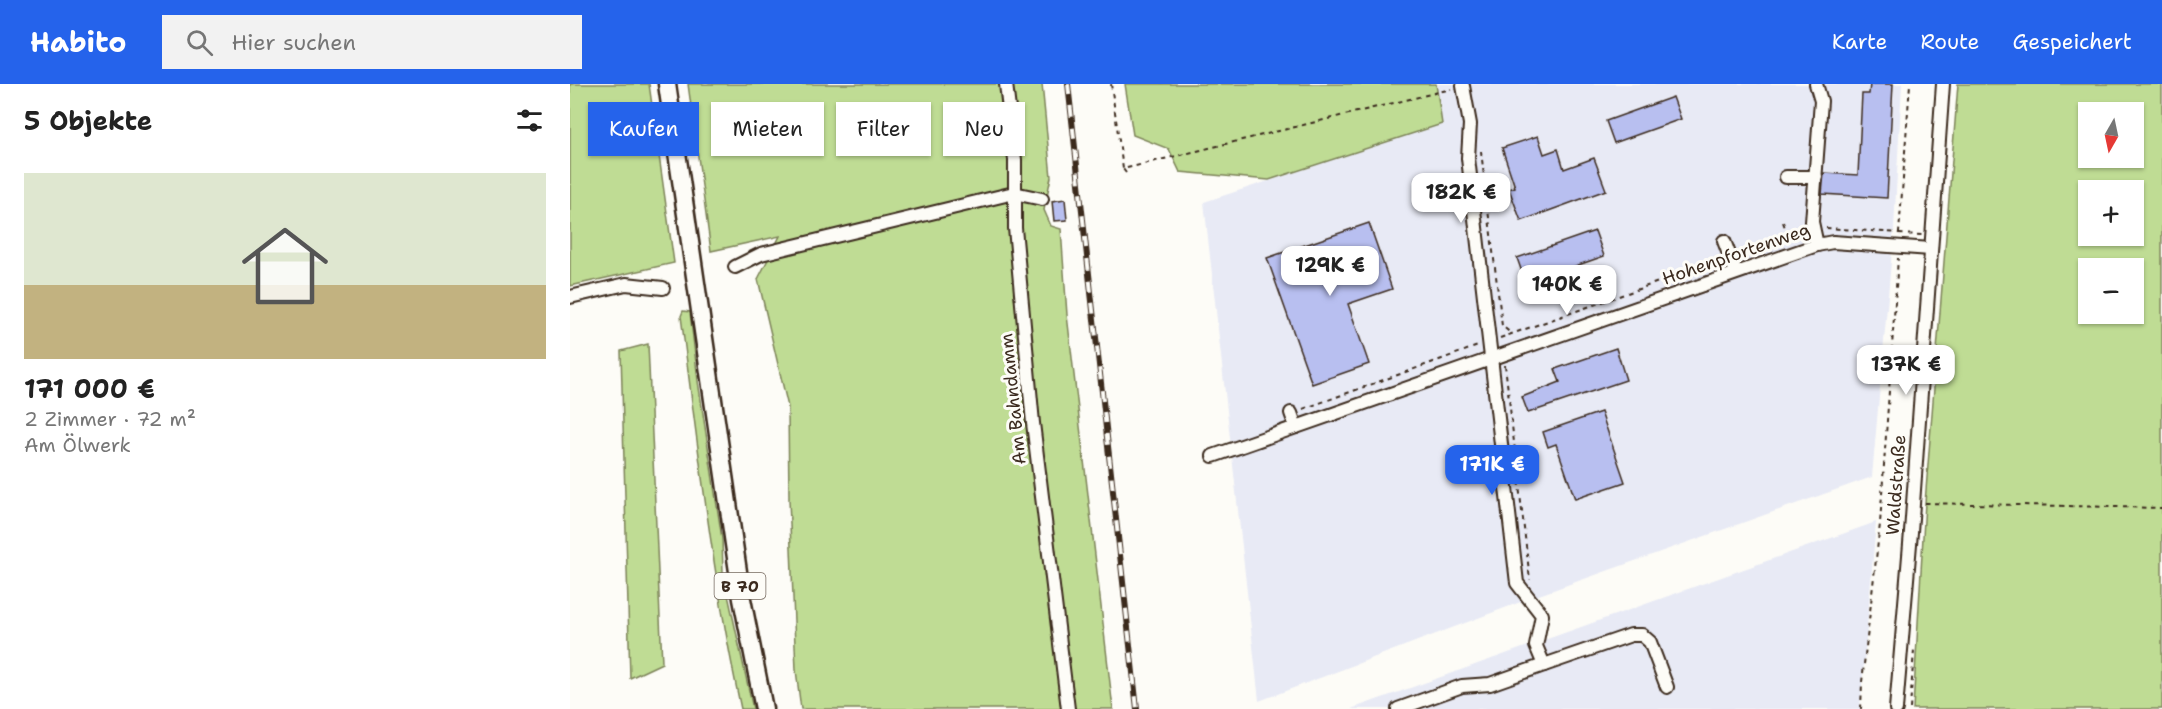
<!DOCTYPE html>
<html lang="de">
<meta charset="utf-8">
<style>
body{margin:0;font-family:"Shantell Sans",sans-serif;background:#f2f2f2;color:#222;height:100vh;display:flex;flex-direction:column;font-size:22px;white-space:nowrap}
*{box-sizing:border-box;margin:0}
p{font-size:20px;color:#767676}
.icon{flex:none;width:33px;height:33px;fill:none;stroke:currentColor;stroke-width:2;stroke-linecap:round;stroke-linejoin:round}
.map{position:relative;flex:1;overflow:hidden}
.panel{display:flex;flex-direction:column;background:#fff;width:570px}
.panel>*{flex:none}
.top-card{position:absolute;left:18px;top:18px;width:570px;height:54px;display:flex;gap:12px}
.needle{width:39px;rotate:189deg}
.controls{position:absolute;left:1508px;top:18px;display:grid;gap:12px}
.controls a{display:grid;place-items:center;width:66px;height:66px;border-radius:0px;background:#fff;box-shadow:0 2px 4px #0004;font-size:30px}
.price{position:absolute;translate:-50% -51px;padding:0 14px;border-radius:12px;background:#fff;color:#222;font-size:20px;line-height:39px;filter:drop-shadow(0 2px 3px #0008)}
.price::after{content:'';position:absolute;left:50%;top:36px;width:18px;height:14px;margin-left:-9px;background:inherit;clip-path:polygon(0 0,100% 0,50% 100%)}
.price.current{background:#2563eb;color:#fff}
ul{padding:0;list-style:none}
li{display:grid;align-content:center;gap:12px;height:318px;padding:0 24px}
li span{display:grid;place-items:center;height:186px;border-radius:0px;color:#555}
li>.icon{margin-inline-start:auto}
span .icon{width:108px;height:108px;fill:#fffc;stroke-width:1}
li b{font-size:26px}
h2{display:flex;justify-content:space-between;align-items:center;height:72px;padding:0 24px;font-size:26px}
.chip{padding:0 21px;border-radius:0px;background:#fff;box-shadow:0 2px 4px #0004;font-size:21px;line-height:54px}
.chip.current{background:#2563eb;color:#fff}
header{display:flex;align-items:center;gap:36px;box-sizing:border-box;height:84px;padding:0 30px;background:#2563eb;color:#fff}
header strong{font-size:28px}
nav{display:flex;gap:33px;margin-inline-start:auto;font-size:21px}
.search{width:420px;height:54px;background:#f2f2f2;display:flex;align-items:center;gap:15px;box-sizing:border-box;padding:0 21px;border-radius:0px;color:#767676;font-size:22px}
main{display:flex;flex:1;min-height:0}
.map>svg:first-child{display:block}
</style>
<header>
<strong>Habito</strong>
<div class="search"><svg class="icon" aria-label="search" viewBox="0 0 24 24"><circle cx="10" cy="10" r="6"/><path d="M15 15l6 6"/></svg>Hier suchen</div>
<nav><a>Karte</a><a>Route</a><a>Gespeichert</a></nav>
</header>
<main>
<section class="panel">
<h2>5 Objekte<svg class="icon" aria-label="filters" viewBox="0 0 24 24"><path d="M4 7h16M4 17h16"/><circle cx="9" cy="7" r="2"/><circle cx="15" cy="17" r="2"/></svg></h2>
<ul>
<li><span style="background:linear-gradient(#dfe7d0 60%,#c2b280 0)"><svg class="icon" aria-label="home" viewBox="0 0 24 24"><path d="M3 11l9-7 9 7M6 9v11h12V9"/></svg></span><div><b>171 000 €</b><p>2 Zimmer · 72 m²</p><p>Am Ölwerk</p></div></li>
</ul>
</section>
<div class="map">
<svg width="1592" height="625" viewBox="0 0 1592 625">
<rect width="100%" height="100%" fill="#fdfcf7"/>
<filter id="ink" filterUnits="userSpaceOnUse"><feTurbulence type="fractalNoise" baseFrequency=".0167" numOctaves="2"/><feDisplacementMap in="SourceGraphic" scale="12" xChannelSelector="R" yChannelSelector="G"/><feConvolveMatrix kernelMatrix="1 2 1 2 8 2 1 2 1" color-interpolation-filters="sRGB"/></filter>
<g filter="url(#ink)">
<!-- built -->
<g fill="#e8eaf5">
<path d="M 866,0 L 1332,0 L 1324,144 L 1302,393 L 969,511 L 689,617 L 634,118 L 872,40 Z"/>
<path d="M 1306,438 L 1290,625 L 781,625 Z"/>
</g>
<!-- green -->
<g fill="#bfdc94" stroke="#7d8359" stroke-width="1.5" fill-rule="evenodd">
<path d="M 0,0 L 79,0 L 104,179 L 0,202 Z"/>
<path d="M 118,0 L 472,0 L 481,93 L 474,126 L 481,142 L 491,145 L 497,231 L 543,625 L 231,625 L 226,586 L 219,415 L 218,323 L 188,195 L 210,152 L 141,167 Z"/>
<path d="M 555,0 L 866,0 L 872,40 L 699,96 L 610,88 L 599,65 L 563,51 Z"/>
<path d="M 1388,0 L 1592,0 L 1592,625 L 1343,625 L 1355,419 ZM 1518,28 L 1563,28 L 1563,74 L 1518,74 ZM 1518,106 L 1563,106 L 1563,152 L 1518,152 ZM 1518,184 L 1563,184 L 1563,230 L 1518,230 Z"/>
<path d="M 113,227 L 120,228 L 128,297 L 152,455 L 153,488 L 183,625 L 171,625 C 143,496 128,363 111,232 Z"/>
<path d="M 78,260 L 92,579 L 60,594 L 51,267 Z"/>
</g>
<!-- building -->
<g fill="#b8bff0" stroke="#3b2a1e" stroke-width="1.5">
<path d="M 1300,0 L 1323,0 L 1317,114 L 1252,110 L 1254,89 L 1288,91 L 1292,10 L 1299,10 Z"/>
<path d="M 1103,13 L 1111,35 L 1044,59 L 1036,37 Z"/>
<path d="M 968,52 L 974,70 L 988,65 L 994,85 L 1024,74 L 1036,106 L 951,137 L 939,105 L 945,103 L 932,64 Z"/>
<path d="M 495,115 L 497,136 L 484,137 L 482,117 Z"/>
<path d="M 799,139 L 822,205 L 778,220 L 799,280 L 742,300 L 697,174 Z"/>
<path d="M 1025,147 L 1034,172 L 980,191 L 984,203 L 960,211 L 947,174 Z"/>
<path d="M 1046,264 L 1056,296 L 958,329 L 952,313 L 990,298 L 985,285 Z"/>
<path d="M 1031,328 L 1055,398 L 1005,415 L 986,360 L 978,363 L 973,348 Z"/>
</g>
<g fill="none" stroke-linecap="round" stroke-linejoin="round">
<defs>
<g id="minor">
<path d="M 436,0 L 445,76 L 445,144 L 463,339 L 498,625"/>
<path d="M 1246,0 L 1251,17 L 1242,138 L 1247,161"/>
<path d="M 893,2 L 900,40 L 898,74 L 947,499 L 972,531 L 966,562 L 974,581 L 1061,551 L 1072,551 L 1080,558 L 1097,603"/>
<path d="M 1216,93 L 1246,93"/>
<path d="M 1154,157 L 1166,188"/>
<path d="M 165,183 L 191,170 L 444,109 L 472,115"/>
<path d="M 0,213 L 56,200 L 93,204"/>
<path d="M 721,329 L 726,343"/>
<path d="M 643,372 L 1247,161 L 1263,158 L 1361,165"/>
<path d="M 828,625 L 892,602 L 920,600 L 974,581"/>
<path d="M 1326,625 L 1341,448 L 1373,0"/>
</g>
<path id="major" d="M 97,0 L 172,515 L 194,625"/>
</defs>
<!-- minor casing -->
<use href="#minor" stroke="#3b2a1e" stroke-width="16"/>
<!-- major casing -->
<use href="#major" stroke="#3b2a1e" stroke-width="21"/>
<!-- path -->
<g stroke="#3b2a1e" stroke-width="2" stroke-dasharray="4.5 4.5" stroke-linecap="butt">
<path d="M 541,0 L 553,85"/>
<path d="M 911,67 L 932,242 L 942,250"/>
<path d="M 556,89 L 553,85 L 881,5"/>
<path d="M 1213,138 L 1218,152"/>
<path d="M 1256,144 L 1329,149 L 1340,0"/>
<path d="M 1329,150 L 1352,151"/>
<path d="M 1170,169 L 1233,146"/>
<path d="M 930,254 L 1148,177"/>
<path d="M 935,281 L 960,496"/>
<path d="M 733,325 L 908,262"/>
<path d="M 1355,419 L 1592,424"/>
<path d="M 1291,625 L 1292,598 L 1310,440 L 1328,174"/>
<path d="M 1340,625 L 1344,565"/>
</g>
<!-- minor -->
<use href="#minor" stroke="#fdfcf7" stroke-width="12"/>
<!-- major -->
<use href="#major" stroke="#fdfcf7" stroke-width="16"/>
<defs>
<path id="rail" d="M 498,0 L 567,625"/>
</defs>
<!-- rail casing -->
<use href="#rail" stroke="#3b2a1e" stroke-width="6"/>
<!-- rail -->
<use href="#rail" stroke="#fdfcf7" stroke-width="4" stroke-dasharray="11" stroke-linecap="butt"/>
</g>
</g>
<g text-anchor="middle" stroke-width="6" stroke-linejoin="round" paint-order="stroke">
<!-- shield labels -->
<rect fill="#fdfcf7" stroke="#75695f" stroke-width="1.5" x="144.5" y="489" width="51" height="26" rx="4.5"/>
<g font-size="16" font-weight="bold" fill="#3b2a1e">
<text x="170" y="508">B 70</text>
</g>
<!-- street labels -->
<g font-size="18" fill="#3b2a1e" stroke="#fdfcf7">
<text transform="translate(1166 170) rotate(-19)" y="6">Hohenpfortenweg</text>
<text transform="translate(443 315) rotate(-96)" y="6">Am Bahndamm</text>
<text transform="translate(1326 401) rotate(-86)" y="6">Waldstraße</text>
</g>
</g>
</svg>
<div class="controls">
<a><svg class="needle" viewBox="-14 -14 28 28"><path d="M0-13l5 13h-10z" fill="#e53935"/><path d="M0 13l5-13h-10z" fill="#767676"/></svg></a>
<a>+</a>
<a>−</a>
</div>
<b class="price" style="left:891px;top:140px">182K €</b>
<b class="price" style="left:760px;top:213px">129K €</b>
<b class="price" style="left:997px;top:232px">140K €</b>
<b class="price" style="left:1336px;top:312px">137K €</b>
<b class="price current" style="left:922px;top:412px">171K €</b>
<div class="top-card">
<a class="chip current">Kaufen</a>
<a class="chip">Mieten</a>
<a class="chip">Filter</a>
<a class="chip">Neu</a>
</div>
</div>
</main>
